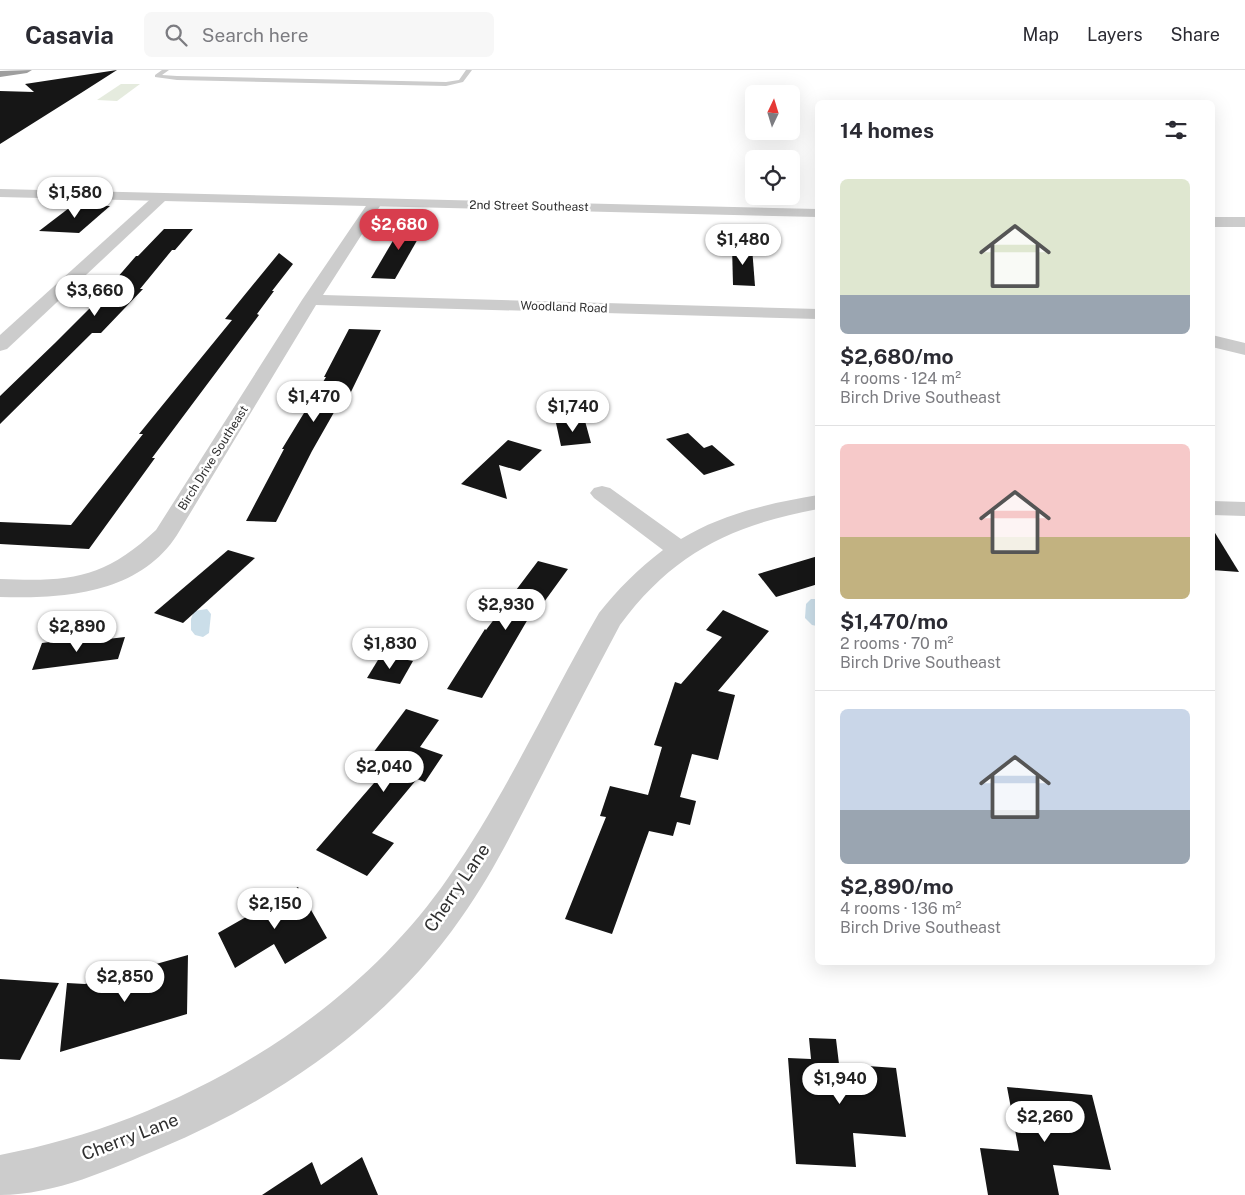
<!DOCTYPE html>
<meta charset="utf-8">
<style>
body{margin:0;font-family:"Public Sans",sans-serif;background:#f7f7f7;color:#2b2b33;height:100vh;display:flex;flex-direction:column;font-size:19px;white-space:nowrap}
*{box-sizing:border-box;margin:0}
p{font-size:16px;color:#7c7c81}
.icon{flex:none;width:28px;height:28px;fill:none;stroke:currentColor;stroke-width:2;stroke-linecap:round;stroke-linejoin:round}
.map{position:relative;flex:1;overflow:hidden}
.drawer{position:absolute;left:815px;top:30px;width:400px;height:865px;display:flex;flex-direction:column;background:#fff;border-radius:8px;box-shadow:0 5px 20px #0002}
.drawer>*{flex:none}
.needle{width:32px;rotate:4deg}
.buttons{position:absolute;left:745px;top:15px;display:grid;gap:10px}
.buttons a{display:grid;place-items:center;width:55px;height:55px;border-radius:8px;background:#fff;box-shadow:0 5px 20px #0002;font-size:25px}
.price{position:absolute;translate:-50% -42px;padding:0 11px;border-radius:18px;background:#fff;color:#222;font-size:16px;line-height:32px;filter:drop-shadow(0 1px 2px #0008)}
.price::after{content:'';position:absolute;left:50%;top:30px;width:15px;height:11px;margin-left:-8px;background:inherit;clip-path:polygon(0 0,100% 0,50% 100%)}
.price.active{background:#d83e4e;color:#fff}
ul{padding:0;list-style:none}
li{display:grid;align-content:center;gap:10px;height:265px;padding:0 25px}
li+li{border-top:1px solid #e1e1e2}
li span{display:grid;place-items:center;height:155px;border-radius:8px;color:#555}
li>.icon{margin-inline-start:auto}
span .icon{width:90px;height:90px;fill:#fffc;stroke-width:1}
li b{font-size:21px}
h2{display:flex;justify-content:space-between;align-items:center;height:60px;padding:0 25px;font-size:21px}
header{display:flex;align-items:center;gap:30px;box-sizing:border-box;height:70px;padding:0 25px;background:#fff;border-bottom:1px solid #e1e1e2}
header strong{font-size:24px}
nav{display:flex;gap:28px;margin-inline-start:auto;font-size:18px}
.search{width:350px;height:45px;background:#f7f7f7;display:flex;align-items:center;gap:12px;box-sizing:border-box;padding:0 18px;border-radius:8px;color:#7c7c81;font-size:19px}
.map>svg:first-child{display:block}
</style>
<header>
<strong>Casavia</strong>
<div class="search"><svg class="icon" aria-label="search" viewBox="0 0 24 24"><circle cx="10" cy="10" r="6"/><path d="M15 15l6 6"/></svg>Search here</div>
<nav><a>Map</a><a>Layers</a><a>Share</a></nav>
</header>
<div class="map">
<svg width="1245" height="1125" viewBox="0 0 1245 1125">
<rect width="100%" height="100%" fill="#fff"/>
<!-- green -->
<path fill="#e5ebde" d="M 121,14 L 140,14 L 117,31 L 97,30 Z"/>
<!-- water -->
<g fill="#cbdee9">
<path d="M 811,529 L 817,529 L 817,556 L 812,555 L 805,548 L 806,534 Z"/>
<path d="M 207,539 L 211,544 L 209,563 L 203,567 L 195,565 L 191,560 L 191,549 L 194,541 Z"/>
</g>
<!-- building -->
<g fill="#161616">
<path d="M 117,0 L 81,23 L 0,74 L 0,21 L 34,22 L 25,14 Z"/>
<path d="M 73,135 L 110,136 L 79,163 L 39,161 Z"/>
<path d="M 404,152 L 427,153 L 395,209 L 371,208 Z"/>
<path d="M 164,159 L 193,159 L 175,180 L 172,180 L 140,219 L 143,219 L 101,263 L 92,263 L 0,354 L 0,326 L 55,273 L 97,231 L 136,186 L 138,186 Z"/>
<path d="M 732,176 L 752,177 L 755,216 L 733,215 Z"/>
<path d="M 279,183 L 293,194 L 272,221 L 274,221 L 257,244 L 259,245 L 152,388 L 155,388 L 89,479 L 0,474 L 0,452 L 71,455 L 143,364 L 139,364 L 152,348 L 232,250 L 225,249 Z"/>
<path d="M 349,259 L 381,260 L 350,324 L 345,323 L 312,381 L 276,452 L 246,451 L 284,379 L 282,379 L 326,307 L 324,307 Z"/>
<path d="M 585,351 L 591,373 L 561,376 L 556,353 Z"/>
<path d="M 688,363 L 704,378 L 712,375 L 735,395 L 704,405 L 666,369 Z"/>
<path d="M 508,370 L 542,380 L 520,401 L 499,395 L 507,429 L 461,414 Z"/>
<path d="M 1212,458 L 1239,502 L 1212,500 Z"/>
<path d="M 228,480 L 255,488 L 183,553 L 154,543 Z"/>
<path d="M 818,486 L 818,514 L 776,527 L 758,504 Z"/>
<path d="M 538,491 L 568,499 L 531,550 L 528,549 L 482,628 L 447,619 L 485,559 L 486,560 Z"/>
<path d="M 723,540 L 769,561 L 718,621 L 735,625 L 718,690 L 692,684 L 680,727 L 696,731 L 690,755 L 677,752 L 673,766 L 649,761 L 612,864 L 565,849 L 606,747 L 600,746 L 610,716 L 648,725 L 662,677 L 654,675 L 675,612 L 681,614 L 722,567 L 706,560 Z"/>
<path d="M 125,567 L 118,589 L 32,600 L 42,573 L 74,569 L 73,573 Z"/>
<path d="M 381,585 L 413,591 L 400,614 L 367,608 Z"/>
<path d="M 406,639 L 439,650 L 420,677 L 443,685 L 425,712 L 417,709 L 372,763 L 394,773 L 367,806 L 316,780 L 387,698 L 367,691 Z"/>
<path d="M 298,817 L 327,868 L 285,894 L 274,874 L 235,898 L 218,863 Z"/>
<path d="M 188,885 L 187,944 L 60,982 L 67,913 L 85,914 Z"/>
<path d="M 0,909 L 59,913 L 20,990 L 0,989 Z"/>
<path d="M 809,968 L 836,969 L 839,994 L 896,998 L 906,1067 L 853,1063 L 856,1097 L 796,1094 L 788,988 L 811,989 Z"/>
<path d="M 1007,1017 L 1092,1025 L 1111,1100 L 1053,1095 L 1059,1125 L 988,1125 L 980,1078 L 1019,1081 Z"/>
<path d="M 362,1087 L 378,1125 L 262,1125 L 312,1092 L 321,1115 Z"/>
</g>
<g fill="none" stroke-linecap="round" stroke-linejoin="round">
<!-- service -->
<path fill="#ccc" fill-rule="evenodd" d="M 162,0 L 169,0 L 162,5 L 177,6 L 446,12 L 459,10 L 466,0 L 472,0 L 463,12 L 446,16 L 177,10 L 155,7 L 155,5 Z"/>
<!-- minor -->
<g fill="#ccc" fill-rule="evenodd">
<path d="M 161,123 L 166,124 L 168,127 L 166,130 L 7,279 L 0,281 L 0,265 L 156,124 Z"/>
<path d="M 375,129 L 380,130 L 382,133 L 323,225 L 818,239 L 818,249 L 316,235 L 177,465 C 139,524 63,529 0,527 L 0,509 C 70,512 104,509 156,460 L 302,230 L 370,130 Z"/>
<path d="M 1212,265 L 1245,273 L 1245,285 L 1212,277 Z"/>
<path d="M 602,416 L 610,418 L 681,469 C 722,444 770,433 818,425 L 818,439 C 732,455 673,483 620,555 C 594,604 568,654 542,705 C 517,753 493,803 461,848 C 388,953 278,1029 161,1078 C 111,1099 55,1125 0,1125 L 0,1085 C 171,1053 348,953 448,808 C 506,725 548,631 599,543 C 618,519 638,499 663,480 L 594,428 L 590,423 L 594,418 Z"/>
<path d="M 1212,431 L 1245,432 L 1245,446 L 1212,445 Z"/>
</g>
<!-- tertiary -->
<g fill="#ccc" fill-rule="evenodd">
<path d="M 0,119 L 818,139 L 818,147 L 0,127 Z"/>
<rect x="1212" y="147" width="33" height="10"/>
</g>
<!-- trunk -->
<path fill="#9e9e9e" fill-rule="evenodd" d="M 32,0 L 27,3 L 0,7 L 0,1 Z"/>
</g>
<g text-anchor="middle" stroke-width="5" stroke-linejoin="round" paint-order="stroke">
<!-- far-street labels -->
<g font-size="12" fill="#2f2f2f" stroke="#fff">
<text transform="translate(529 136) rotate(1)" y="4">2nd Street Southeast</text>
<text transform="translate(564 237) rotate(2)" y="4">Woodland Road</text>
<text transform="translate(213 388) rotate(-58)" y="4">Birch Drive Southeast</text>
</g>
<!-- near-street labels -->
<g font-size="18" fill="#2f2f2f" stroke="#fff">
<text transform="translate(457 818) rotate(-56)" y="6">Cherry Lane</text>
<text transform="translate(130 1067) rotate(-21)" y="6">Cherry Lane</text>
</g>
</g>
</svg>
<div class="buttons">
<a><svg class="needle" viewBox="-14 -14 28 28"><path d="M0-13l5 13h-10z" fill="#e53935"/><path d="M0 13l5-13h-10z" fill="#7c7c81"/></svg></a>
<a><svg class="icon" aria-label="locate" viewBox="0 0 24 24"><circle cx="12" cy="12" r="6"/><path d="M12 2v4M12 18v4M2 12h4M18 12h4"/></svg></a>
</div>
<b class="price" style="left:75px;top:149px">$1,580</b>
<b class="price active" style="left:399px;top:181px">$2,680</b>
<b class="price" style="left:743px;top:196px">$1,480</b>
<b class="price" style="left:95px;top:247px">$3,660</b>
<b class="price" style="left:314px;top:353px">$1,470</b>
<b class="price" style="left:573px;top:363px">$1,740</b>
<b class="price" style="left:506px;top:561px">$2,930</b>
<b class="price" style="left:77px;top:583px">$2,890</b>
<b class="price" style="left:390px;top:600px">$1,830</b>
<b class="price" style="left:384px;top:723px">$2,040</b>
<b class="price" style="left:275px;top:860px">$2,150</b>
<b class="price" style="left:125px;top:933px">$2,850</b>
<b class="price" style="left:840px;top:1035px">$1,940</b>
<b class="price" style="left:1045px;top:1073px">$2,260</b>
<section class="drawer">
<h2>14 homes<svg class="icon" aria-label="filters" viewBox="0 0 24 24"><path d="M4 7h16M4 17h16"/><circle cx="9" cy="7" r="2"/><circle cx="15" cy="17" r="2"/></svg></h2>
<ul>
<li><span style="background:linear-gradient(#dfe7d0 75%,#9aa5b1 0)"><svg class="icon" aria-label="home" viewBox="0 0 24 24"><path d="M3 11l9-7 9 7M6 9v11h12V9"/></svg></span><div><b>$2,680/mo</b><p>4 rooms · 124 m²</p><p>Birch Drive Southeast</p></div></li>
<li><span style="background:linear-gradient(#f6c9c9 60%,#c2b280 0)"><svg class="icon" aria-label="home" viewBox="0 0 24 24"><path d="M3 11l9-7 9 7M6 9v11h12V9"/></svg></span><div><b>$1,470/mo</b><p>2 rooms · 70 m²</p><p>Birch Drive Southeast</p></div></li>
<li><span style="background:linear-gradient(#c9d6e8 65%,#9aa5b1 0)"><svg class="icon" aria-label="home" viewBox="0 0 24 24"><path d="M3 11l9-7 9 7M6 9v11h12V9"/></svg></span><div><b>$2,890/mo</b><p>4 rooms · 136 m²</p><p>Birch Drive Southeast</p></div></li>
</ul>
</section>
</div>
